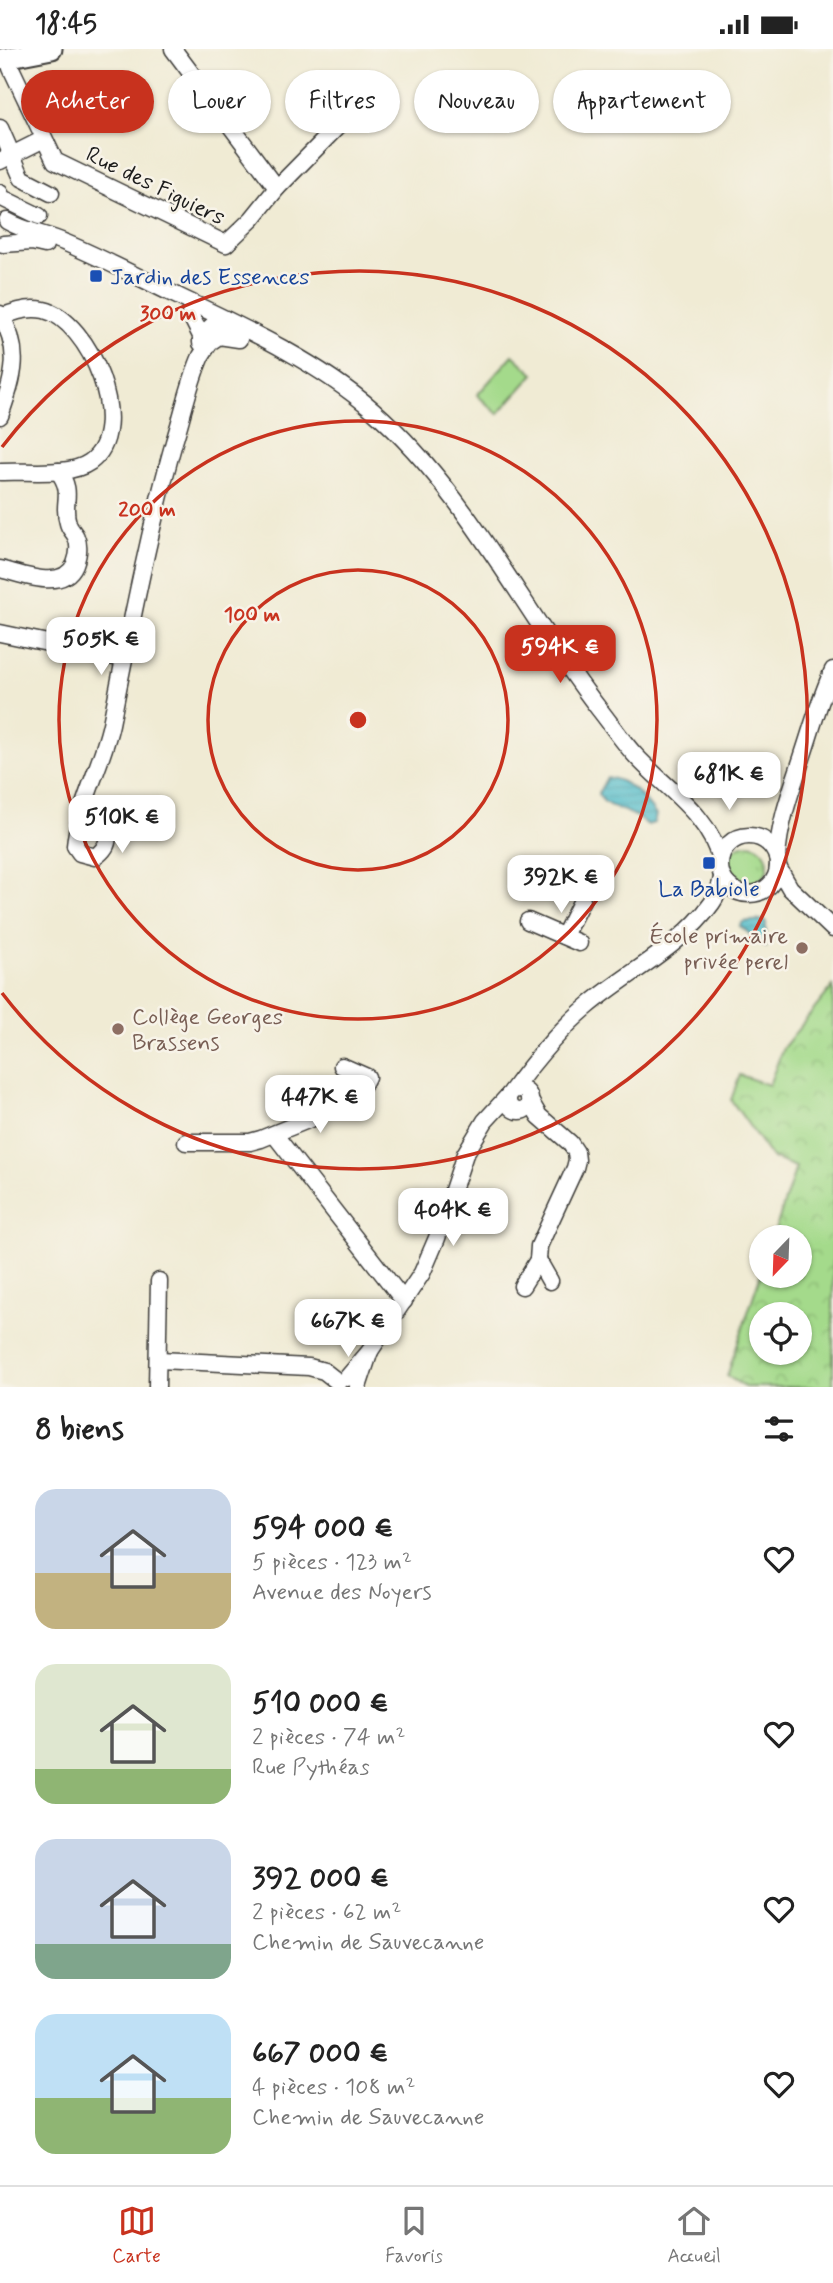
<!DOCTYPE html>
<html lang="fr">
<meta charset="utf-8">
<style>
body{margin:0;font-family:Mynerve,sans-serif;background:#f6f6f6;color:#222;height:100vh;display:flex;flex-direction:column;font-size:26px;white-space:nowrap}
*{box-sizing:border-box;margin:0}
p{font-size:23px;color:#767676}
.icon{flex:none;width:38px;height:38px;fill:none;stroke:currentColor;stroke-width:2;stroke-linecap:round;stroke-linejoin:round}
.map{position:relative;height:1338px;overflow:hidden}
.side{display:flex;flex-direction:column;background:#fff;flex:1}
.side>*{flex:none}
.hud{position:absolute;left:21px;top:21px;width:791px;height:63px;display:flex;gap:14px}
.needle{width:46px;rotate:203deg}
.controls{position:absolute;left:749px;top:1176px;display:grid;gap:14px}
.controls a{display:grid;place-items:center;width:63px;height:63px;border-radius:50%;background:#fff;box-shadow:0 2px 5px #0004;font-size:35px}
.price{position:absolute;translate:-50% -60px;padding:0 16px;border-radius:14px;background:#fff;color:#222;font-size:23px;line-height:46px;filter:drop-shadow(0 2px 4px #0008)}
.price::after{content:'';position:absolute;left:50%;top:42px;width:21px;height:16px;margin-left:-10px;background:inherit;clip-path:polygon(0 0,100% 0,50% 100%)}
.price.on{background:#c8321e;color:#fff}
ul{padding:0;list-style:none}
li{display:flex;align-items:center;gap:21px;height:175px;padding:0 35px}
li span{display:grid;place-items:center;flex:none;width:196px;height:140px;border-radius:21px;color:#555}
li>.icon{margin-inline-start:auto}
span .icon{width:84px;height:84px;fill:#fffc;stroke-width:1}
li b{font-size:30px}
h2{display:flex;justify-content:space-between;align-items:center;height:84px;padding:0 35px;font-size:30px}
.chip{padding:0 24px;border-radius:32px;background:#fff;box-shadow:0 2px 5px #0004;font-size:24px;line-height:63px}
.chip.on{background:#c8321e;color:#fff}
.status{display:flex;justify-content:space-between;align-items:center;height:49px;padding:0 35px;background:#fff;direction:ltr}
.status svg{height:19px;fill:currentColor}
.menu{display:flex;justify-content:space-around;align-items:center;height:98px;border-top:2px solid #e0e0e0;background:#fff;font-size:19px;color:#767676}
.menu a{display:grid;justify-items:center;gap:4px}
.menu .on{color:#c8321e}
.map>svg:first-child{display:block}
</style>
<div class="status"><b>18:45</b><svg viewBox="0 0 49 12"><path d="M0 12V9h3v3zM5 12V6h3v6zM10 12V3h3v9zM15 12V0h3v12zM26 1h20v11H26zM47 4h2v5h-2z"/></svg></div>
<div class="map">
<svg width="833" height="1338" viewBox="0 0 833 1338">
<defs>
<pattern id="grass-tufts" width="24" height="20" patternUnits="userSpaceOnUse" patternTransform="scale(1.75)"><rect width="24" height="20" fill="#a4da8b"/><path d="M3 7l-1-3M5 7V3M7 7l1-3M15 17l-1-3M17 17v-4M19 17l1-3" fill="none" stroke="#8dba77"/></pattern>
<pattern id="park-crowns" width="20" height="18" patternUnits="userSpaceOnUse" patternTransform="scale(1.75)"><rect width="20" height="18" fill="#a4da8b"/><path d="M2 6a3 3 0 1 1 6 0M12 15a3 3 0 1 1 6 0" fill="none" stroke="#8dba77"/></pattern>
<pattern id="water-rules" width="6" height="5" patternUnits="userSpaceOnUse" patternTransform="scale(1.75)"><rect width="6" height="5" fill="#4fbbc9"/><path d="M0 2.5h6" fill="none" stroke="#44a0ac"/></pattern>
</defs>
<rect width="100%" height="100%" fill="#f7f3e8"/>
<filter id="ink" filterUnits="userSpaceOnUse"><feTurbulence type="fractalNoise" baseFrequency=".0143" numOctaves="2"/><feDisplacementMap in="SourceGraphic" scale="14" xChannelSelector="R" yChannelSelector="G"/><feConvolveMatrix kernelMatrix="1 2 1 2 8 2 1 2 1" color-interpolation-filters="sRGB"/></filter>
<filter id="wash" filterUnits="userSpaceOnUse"><feTurbulence type="fractalNoise" baseFrequency=".00686" numOctaves="4" result="noise"/><feDisplacementMap in="SourceGraphic" scale="28" xChannelSelector="R" yChannelSelector="G"/><feGaussianBlur stdDeviation="1.57" result="paint"/><feColorMatrix in="noise" values="0 0 0 0 0 0 0 0 0 0 0 0 0 0 0 0 0 1.4 0 .05"/><feComposite in="paint" operator="in"/></filter>
<g filter="url(#wash)">
<rect width="100%" height="100%" fill="#f0ebd4"/>
<!-- grass -->
<circle fill="url(#grass-tufts)" stroke="#607b54" stroke-width="2" cx="748" cy="815" r="20"/>
<!-- park -->
<path fill="url(#park-crowns)" stroke="#607b54" stroke-width="2" fill-rule="evenodd" d="M 833,937 L 833,1338 L 745,1338 L 727,1327 L 761,1224 L 761,1227 L 800,1227 L 800,1188 L 773,1188 L 796,1118 L 772,1109 L 731,1051 L 740,1026 L 769,1036 L 783,999 ZM 761,1265 L 800,1265 L 800,1304 L 761,1304 Z"/>
<!-- pitch -->
<path fill="#a4da8b" stroke="#607b54" stroke-width="2" d="M 513,306 L 534,325 L 498,365 L 477,346 Z"/>
<!-- water -->
<g fill="url(#water-rules)" stroke="#366c72" stroke-width="2">
<path d="M 607,728 C 629,731 644,749 656,766 L 654,774 L 648,776 C 643,773 638,768 633,766 C 619,758 607,760 598,745 Z"/>
<path d="M 762,871 L 766,873 L 766,898 L 740,877 L 743,873 Z"/>
</g>
</g>
<g filter="url(#ink)">
<g fill="none" stroke-linecap="round" stroke-linejoin="round">
<defs>
<g id="minor">
<path d="M 9,10 L 11,19 L 55,112 L 226,195 L 252,170 L 277,139 L 173,0"/>
<path d="M 0,79 L 22,129 L 51,144"/>
<path d="M 0,112 L 44,90"/>
<path d="M 277,139 L 344,71"/>
<path d="M 0,144 L 2,149 L 39,167"/>
<path d="M 7,172 C 26,183 46,185 66,194 C 102,209 136,227 171,244 C 240,277 314,310 373,361 C 468,444 522,561 599,660 C 611,675 622,692 635,706 C 665,739 710,766 720,811"/>
<path d="M 3,195 L 32,193 L 45,196"/>
<path d="M 0,265 C 23,303 13,329 0,367"/>
<path d="M 190,265 L 201,287 L 201,294"/>
<path d="M 201,287 L 213,276 L 232,275"/>
<path d="M 0,423 C 26,421 69,428 90,413 C 136,380 89,271 44,261 C 30,258 15,262 2,268"/>
<path d="M 0,520 C 22,525 63,543 75,515 C 78,507 80,497 76,488 C 74,483 69,480 68,474 C 61,454 75,444 58,422"/>
<path d="M 0,584 L 124,610"/>
<path d="M 84,755 C 99,772 122,789 95,808 L 80,804 L 75,797 C 79,754 102,716 111,675 C 130,580 148,486 174,393 C 183,365 189,334 201,307 L 210,293 L 219,287 L 239,290"/>
<circle cx="749" cy="816" r="29"/>
<path d="M 777,809 C 779,774 791,742 802,709 C 812,679 820,649 833,621"/>
<path d="M 778,818 L 790,839 L 833,880"/>
<path d="M 528,872 L 579,894"/>
<path d="M 564,887 L 582,851"/>
<circle cx="519" cy="1051" r="11"/>
<path d="M 512,1042 C 534,1012 559,981 588,957 C 628,923 681,898 712,854 C 717,847 720,838 722,829"/>
<path d="M 529,1050 L 539,1067 L 570,1094 L 576,1103 L 577,1111 L 575,1119 L 539,1197 L 538,1211 L 550,1232"/>
<path d="M 274,1085 L 404,1252"/>
<path d="M 186,1093 L 250,1093 L 261,1090 L 315,1068 L 363,1036 L 367,1028 L 342,1017"/>
<path d="M 522,1237 L 538,1211"/>
<path d="M 370,1302 L 422,1224 L 437,1189 L 465,1105 L 485,1072 L 509,1046"/>
<path d="M 159,1311 L 309,1318 L 324,1322 L 338,1333"/>
<path d="M 347,1329 L 370,1302 L 358,1338"/>
<path d="M 157,1338 L 159,1232"/>
</g>
<path id="major" d="M 0,10 L 52,0"/>
</defs>
<!-- minor casing -->
<use href="#minor" stroke="#3c3b38" stroke-width="19"/>
<!-- major casing -->
<use href="#major" stroke="#3c3b38" stroke-width="23"/>
<!-- minor -->
<use href="#minor" stroke="#fff" stroke-width="16"/>
<!-- major -->
<use href="#major" stroke="#fff" stroke-width="19"/>
</g>
</g>
<!-- distance rings -->
<g fill="none" stroke="#c8321e" stroke-width="3.5">
<circle cx="358" cy="671" r="150"/>
<circle cx="358" cy="671" r="299"/>
<path d="M2 398A449 449 0 1 1 2 944"/>
</g>
<!-- markers -->
<g fill="#1a4fb4" stroke="#f7f3e8" stroke-width="2.5">
<rect x="89" y="220" width="14" height="14" rx="3.5"/>
<rect x="702" y="807" width="14" height="14" rx="3.5"/>
</g>
<g fill="#8d6e63" stroke="#f7f3e8" stroke-width="2.5">
<circle cx="802" cy="899" r="7"/>
<circle cx="118" cy="980" r="7"/>
</g>
<g text-anchor="middle" stroke-width="5" stroke-linejoin="round" paint-order="stroke">
<!-- street labels -->
<g font-size="23" fill="#1c1c1c" stroke="#f7f3e8">
<text transform="translate(156 136) rotate(26)" y="8">Rue des Figuiers</text>
</g>
<!-- transit labels -->
<g font-size="23" fill="#164399" stroke="#f7f3e8" text-anchor="start">
<text x="110" y="235">Jardin des Essences</text>
<text x="709" y="847" text-anchor="middle">La Babiole</text>
</g>
<!-- education labels -->
<g font-size="23" fill="#785e54" stroke="#f7f3e8" text-anchor="end">
<text x="788" y="894">École primaire<tspan x="788" dy="26">privée perel</tspan></text>
<text x="132" y="975" text-anchor="start">Collège Georges<tspan x="132" dy="26">Brassens</tspan></text>
</g>
</g>
<circle cx="358" cy="671" r="10" fill="#c8321e" stroke="#f7f3e8" stroke-width="3.5"/>
<g font-size="21" text-anchor="middle" font-weight="bold" fill="#c8321e" stroke="#f7f3e8" stroke-width="5" stroke-linejoin="round" paint-order="stroke">
<text x="168" y="271">300 m</text>
<text x="147" y="467">200 m</text>
<text x="252" y="572">100 m</text>
</g>
</svg>
<div class="controls">
<a><svg class="needle" viewBox="-14 -14 28 28"><path d="M0-13l5 13h-10z" fill="#e53935"/><path d="M0 13l5-13h-10z" fill="#767676"/></svg></a>
<a><svg class="icon" aria-label="locate" viewBox="0 0 24 24"><circle cx="12" cy="12" r="6"/><path d="M12 2v4M12 18v4M2 12h4M18 12h4"/></svg></a>
</div>
<b class="price" style="left:101px;top:628px">505K €</b>
<b class="price on" style="left:560px;top:636px">594K €</b>
<b class="price" style="left:729px;top:763px">681K €</b>
<b class="price" style="left:122px;top:806px">510K €</b>
<b class="price" style="left:561px;top:866px">392K €</b>
<b class="price" style="left:320px;top:1086px">447K €</b>
<b class="price" style="left:453px;top:1199px">404K €</b>
<b class="price" style="left:348px;top:1310px">667K €</b>
<div class="hud">
<a class="chip on">Acheter</a>
<a class="chip">Louer</a>
<a class="chip">Filtres</a>
<a class="chip">Nouveau</a>
<a class="chip">Appartement</a>
</div>
</div>
<section class="side">
<h2>8 biens<svg class="icon" aria-label="filters" viewBox="0 0 24 24"><path d="M4 7h16M4 17h16"/><circle cx="9" cy="7" r="2"/><circle cx="15" cy="17" r="2"/></svg></h2>
<ul>
<li><span style="background:linear-gradient(#c9d6e8 60%,#c2b280 0)"><svg class="icon" aria-label="home" viewBox="0 0 24 24"><path d="M3 11l9-7 9 7M6 9v11h12V9"/></svg></span><div><b>594 000 €</b><p>5 pièces · 123 m²</p><p>Avenue des Noyers</p></div><svg class="icon" aria-label="heart" viewBox="0 0 24 24"><path d="M12 20l-8-8c-3-5 5-10 8-4 3-6 11-1 8 4z"/></svg></li>
<li><span style="background:linear-gradient(#dfe7d0 75%,#8fb573 0)"><svg class="icon" aria-label="home" viewBox="0 0 24 24"><path d="M3 11l9-7 9 7M6 9v11h12V9"/></svg></span><div><b>510 000 €</b><p>2 pièces · 74 m²</p><p>Rue Pythéas</p></div><svg class="icon" aria-label="heart" viewBox="0 0 24 24"><path d="M12 20l-8-8c-3-5 5-10 8-4 3-6 11-1 8 4z"/></svg></li>
<li><span style="background:linear-gradient(#c9d6e8 75%,#7fa58c 0)"><svg class="icon" aria-label="home" viewBox="0 0 24 24"><path d="M3 11l9-7 9 7M6 9v11h12V9"/></svg></span><div><b>392 000 €</b><p>2 pièces · 62 m²</p><p>Chemin de Sauvecanne</p></div><svg class="icon" aria-label="heart" viewBox="0 0 24 24"><path d="M12 20l-8-8c-3-5 5-10 8-4 3-6 11-1 8 4z"/></svg></li>
<li><span style="background:linear-gradient(#bfe0f5 60%,#8fb573 0)"><svg class="icon" aria-label="home" viewBox="0 0 24 24"><path d="M3 11l9-7 9 7M6 9v11h12V9"/></svg></span><div><b>667 000 €</b><p>4 pièces · 108 m²</p><p>Chemin de Sauvecanne</p></div><svg class="icon" aria-label="heart" viewBox="0 0 24 24"><path d="M12 20l-8-8c-3-5 5-10 8-4 3-6 11-1 8 4z"/></svg></li>
</ul>
</section>
<nav class="menu">
<a class="on"><svg class="icon" aria-label="map" viewBox="0 0 24 24"><path d="M3 6l6-2 6 2 6-2v14l-6 2-6-2-6 2zM9 4v14M15 6v14"/></svg>Carte</a>
<a><svg class="icon" aria-label="saved" viewBox="0 0 24 24"><path d="M7 4h10v16l-5-4-5 4z"/></svg>Favoris</a>
<a><svg class="icon" aria-label="home" viewBox="0 0 24 24"><path d="M3 11l9-7 9 7M6 9v11h12V9"/></svg>Accueil</a>
</nav>
